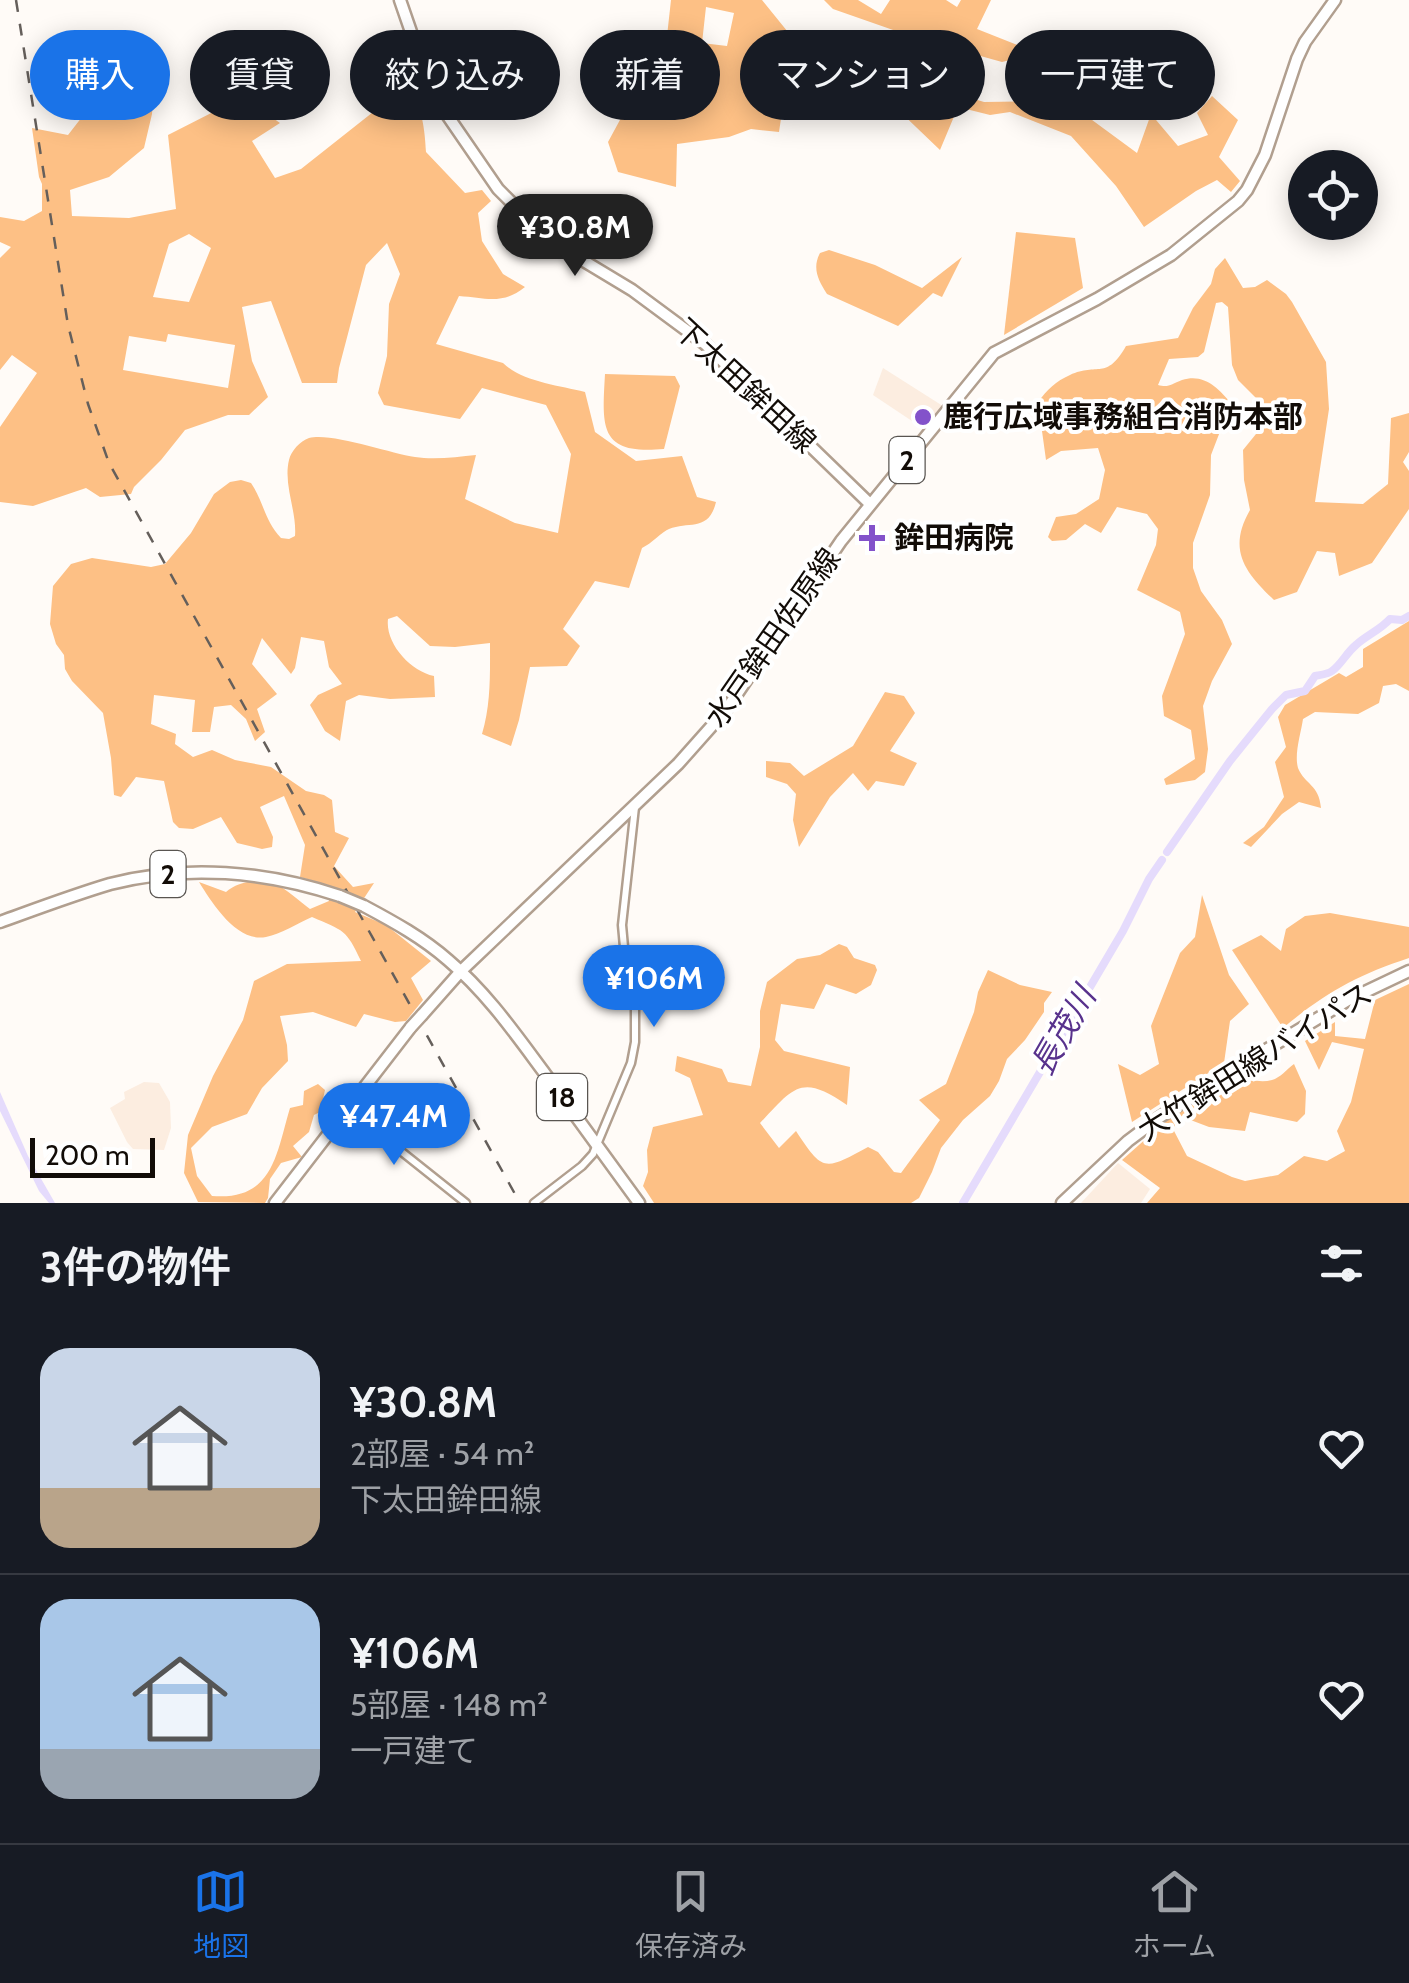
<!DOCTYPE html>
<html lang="ja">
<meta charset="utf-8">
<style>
body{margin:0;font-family:Cabin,"Noto Sans JP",sans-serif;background:#242831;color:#f1f3f6;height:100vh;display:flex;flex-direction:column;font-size:38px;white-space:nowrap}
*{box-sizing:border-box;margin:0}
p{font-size:32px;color:#9ea1a6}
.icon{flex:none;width:55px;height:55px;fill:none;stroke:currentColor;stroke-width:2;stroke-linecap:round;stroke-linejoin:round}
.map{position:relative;height:1203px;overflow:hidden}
.panel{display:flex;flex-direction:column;background:#171b24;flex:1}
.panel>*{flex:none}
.top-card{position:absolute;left:30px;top:30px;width:1350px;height:90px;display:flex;gap:20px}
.fabs{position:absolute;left:1288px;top:150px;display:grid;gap:20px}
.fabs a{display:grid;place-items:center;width:90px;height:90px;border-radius:50%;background:#171b24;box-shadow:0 5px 25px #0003;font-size:50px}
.scale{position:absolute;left:30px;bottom:25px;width:125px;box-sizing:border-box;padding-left:10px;border:5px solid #120c07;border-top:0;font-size:28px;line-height:35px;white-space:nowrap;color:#120c07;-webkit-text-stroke:8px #fff;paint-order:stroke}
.price{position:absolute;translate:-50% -85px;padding:0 22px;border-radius:35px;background:#1a73e8;color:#fff;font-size:32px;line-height:65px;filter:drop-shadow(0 2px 5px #0008)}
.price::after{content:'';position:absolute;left:50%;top:60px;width:30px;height:22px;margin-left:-15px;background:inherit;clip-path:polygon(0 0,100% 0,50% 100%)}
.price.current{background:#222;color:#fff}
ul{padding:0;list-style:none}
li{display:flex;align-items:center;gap:30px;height:250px;padding:0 40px}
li+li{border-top:2px solid #363941}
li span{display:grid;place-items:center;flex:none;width:280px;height:200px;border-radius:30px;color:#555}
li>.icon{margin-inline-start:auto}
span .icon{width:120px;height:120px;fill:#fffc;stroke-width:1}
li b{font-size:42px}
h2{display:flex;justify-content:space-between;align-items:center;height:120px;padding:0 40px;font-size:42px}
.chip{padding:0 35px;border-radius:45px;background:#171b24;box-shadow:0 5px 25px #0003;font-size:35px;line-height:90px}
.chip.current{background:#1a73e8;color:#fff}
.tabs{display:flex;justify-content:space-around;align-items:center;height:140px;border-top:2px solid #363941;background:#171b24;font-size:28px;color:#9ea1a6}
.tabs a{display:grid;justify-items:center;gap:5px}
.tabs .current{color:#1a73e8}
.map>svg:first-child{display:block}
</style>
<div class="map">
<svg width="1409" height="1203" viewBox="0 0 1409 1203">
<rect width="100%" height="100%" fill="#fffbf7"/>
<!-- built -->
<g fill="#fcede0">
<path d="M 883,368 L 946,408 L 927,431 L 873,395 Z"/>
<path d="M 144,1082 L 159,1083 L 170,1102 L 171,1128 L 164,1150 L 133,1149 L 127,1142 L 110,1108 L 125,1099 L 124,1092 Z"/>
<path d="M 1118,1163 L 1150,1189 L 1141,1203 L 1081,1203 Z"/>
</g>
<!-- green -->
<g fill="#fdc085" fill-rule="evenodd">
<path d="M 671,0 L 762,0 L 796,42 L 831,64 L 863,75 L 896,75 L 984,102 L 1043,101 L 1088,117 L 1137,153 L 1151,114 L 1178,146 L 1208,135 L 1197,113 L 1212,96 L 1238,120 L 1219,157 L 1240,181 L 1231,192 L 1217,180 L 1196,191 L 1144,227 L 1116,186 L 1071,136 L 1010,112 L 990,115 L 958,107 L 940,150 L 893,105 L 863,100 L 830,104 L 785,92 L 779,132 L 751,129 L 729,137 L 677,144 L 676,187 L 618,172 L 608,142 L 627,107 L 663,72 ZM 706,7 L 734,13 L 727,46 L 702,43 Z"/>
<path d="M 824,0 L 858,0 L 881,14 L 890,0 L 946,0 L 957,7 L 961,0 L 991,0 L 977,29 L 1020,46 L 1014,59 L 1002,62 L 916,38 L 833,9 Z"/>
<path d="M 125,82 L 154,90 L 152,114 L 144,148 L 109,177 L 70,190 L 72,216 L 129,218 L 176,209 L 168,135 L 225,106 L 263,111 L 280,123 L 252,141 L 275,178 L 301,169 L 406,86 C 422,101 425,131 426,152 L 465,193 L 482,190 L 491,201 L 478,213 L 482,241 L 503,274 L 525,287 C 503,305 486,298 459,296 L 436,344 L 503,363 C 523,382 558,385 585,392 L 595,432 L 636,461 L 682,456 L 697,497 L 716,502 C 709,532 689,521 669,529 C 663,531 651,544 642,548 L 629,588 L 595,581 L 563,629 L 580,646 L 567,666 L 530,667 L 519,720 L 511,746 L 482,734 C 491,704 490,674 490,643 L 455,647 L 430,646 L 397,616 L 388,619 C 385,643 410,671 434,676 L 435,697 L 390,699 L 359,695 L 346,701 L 340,741 L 325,731 L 310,705 L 318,695 L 342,684 L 329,667 L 324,641 L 301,637 L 295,668 L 291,674 L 262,638 L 252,664 L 277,694 L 257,709 L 265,732 L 255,741 L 246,719 L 231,705 L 214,707 L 210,732 L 192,732 L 195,700 L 154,695 L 151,724 L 176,734 L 175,744 L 193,757 L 212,750 L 235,760 L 271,767 L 306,791 L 324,795 L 332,800 L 335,832 L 349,838 L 334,866 L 353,887 L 374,883 L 355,912 L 386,925 L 431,961 L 411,978 L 423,1000 L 406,1021 L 395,1022 L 364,1014 L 356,1027 L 313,1012 L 280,1016 L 287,1045 L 288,1061 L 262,1088 L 247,1114 L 212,1127 L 191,1148 L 197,1176 L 212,1196 C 273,1201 276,1155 290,1108 L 303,1105 L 304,1091 L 318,1084 L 325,1090 L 320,1112 L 314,1115 L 309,1132 L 293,1146 L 302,1157 L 281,1163 L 270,1179 L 268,1198 L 265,1203 L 198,1202 L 184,1173 L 188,1135 L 213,1076 L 243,1020 L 254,981 L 287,964 L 361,961 C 346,929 344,931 312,917 C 298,923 281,934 266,937 C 237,943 212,903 199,882 L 226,892 C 237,882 261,877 275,884 C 287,889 300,902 310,909 L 329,901 L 328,885 L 300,877 L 305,845 L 284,796 L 260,807 L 273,837 L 272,847 L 262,849 L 237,843 L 221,817 L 193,829 L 179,828 L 173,822 L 164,781 L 136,777 L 121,797 L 114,795 L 111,758 L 103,713 L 72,681 L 65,669 L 64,655 L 56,644 L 50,624 L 53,586 L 71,564 L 92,558 L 151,567 L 165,564 L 191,533 L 214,494 L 230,482 L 241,480 L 251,483 C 264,502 264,520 281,538 L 289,539 L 295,536 C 297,511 283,485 289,460 C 291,451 300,441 309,438 C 331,432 389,453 415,457 C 434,460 457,457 476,455 L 465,499 L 515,523 L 558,533 L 571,454 L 546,405 L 482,388 L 460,419 L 384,405 L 378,393 L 387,356 L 389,304 L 400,274 L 387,243 L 366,265 L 339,368 L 337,383 L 302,383 L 271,301 L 242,307 L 252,361 L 268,397 L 249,415 L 228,415 L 185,430 L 161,460 L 134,487 L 131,494 L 100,497 L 86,488 L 33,506 L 0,502 L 0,427 L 37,373 L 12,355 L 0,370 L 0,258 L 11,247 L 0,242 L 0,217 L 24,221 L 42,211 L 42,184 L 39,177 L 32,128 L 68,135 L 99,95 ZM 189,234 L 211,248 L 189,302 L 153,297 L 169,244 ZM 168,334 L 235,345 L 228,388 L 123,370 L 129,336 L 166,342 Z"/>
<path d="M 1016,232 L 1075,238 L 1083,288 L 1004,335 Z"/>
<path d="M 829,250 L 875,265 L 922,288 L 962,257 L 942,297 L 933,293 L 898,326 L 827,294 C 818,280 812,268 820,253 Z"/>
<path d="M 1225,258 L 1243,288 L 1255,287 L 1267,280 L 1286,294 L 1292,302 L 1326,362 L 1329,409 L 1315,502 L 1363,504 L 1388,484 L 1391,418 L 1409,413 L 1409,452 L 1403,462 L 1409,471 L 1409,509 L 1372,563 L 1339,576 L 1335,553 L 1317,551 L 1297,592 L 1274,600 C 1245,572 1227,550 1250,510 L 1244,480 L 1243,450 L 1256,434 L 1260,402 L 1238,380 L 1232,365 L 1228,307 L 1222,302 L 1216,303 L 1204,352 L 1198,357 L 1169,359 L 1158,385 C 1169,388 1171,384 1182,380 C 1204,373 1218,388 1231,403 L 1211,455 L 1210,495 L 1193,543 L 1193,568 L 1201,591 L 1222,620 L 1232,644 L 1212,681 L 1203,706 L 1208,749 L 1205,772 L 1195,780 L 1166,785 L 1164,779 L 1195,759 L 1191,730 L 1164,716 L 1162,696 L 1185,634 L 1180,612 L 1137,590 L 1156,545 L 1158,529 L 1147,514 L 1117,507 L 1101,533 L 1085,524 L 1066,540 L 1052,541 L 1048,537 L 1056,517 L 1076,514 L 1099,499 L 1105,470 L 1098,448 L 1061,451 L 1046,460 L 1038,402 C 1047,390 1056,381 1070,375 C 1098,362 1106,381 1126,346 L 1178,338 L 1193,308 L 1211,284 L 1215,269 Z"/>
<path d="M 605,374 L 675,376 L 680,386 L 664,449 C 599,455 602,428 605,374 Z"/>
<path d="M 1409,621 L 1409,691 L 1396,684 L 1383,686 L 1379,703 L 1358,714 L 1315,712 L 1303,719 C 1301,733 1294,754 1298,768 C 1305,785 1319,784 1321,808 L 1299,802 L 1282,814 L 1251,847 L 1243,843 L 1264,827 L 1284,797 L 1275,762 L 1286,747 L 1278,717 L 1285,705 L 1339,673 L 1346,677 L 1363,667 L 1363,649 Z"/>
<path d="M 885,692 L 904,696 L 915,713 L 890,751 L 917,763 L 904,786 L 876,781 L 868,791 L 853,773 L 830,797 L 799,847 L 793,820 L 796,794 L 787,784 L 766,777 L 766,761 L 790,763 L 804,776 L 853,746 Z"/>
<path d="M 1202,895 L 1229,975 L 1249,1004 L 1230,1021 L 1224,1063 L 1132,1122 L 1118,1064 L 1140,1075 L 1159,1064 L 1151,1026 L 1180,953 L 1195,937 Z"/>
<path d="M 1330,913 L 1409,927 L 1409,958 C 1357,975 1325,993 1283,1028 L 1232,950 L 1261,935 L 1281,951 L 1286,929 L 1305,916 Z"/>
<path d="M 839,944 L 847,947 L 854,958 L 875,965 L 877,970 L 871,985 L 856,994 L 826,984 L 814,1009 L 781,1004 L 775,1040 L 784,1051 L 850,1067 L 847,1105 C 801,1073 794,1087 760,1123 L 779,1148 L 796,1131 C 823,1172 824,1171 868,1147 L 878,1152 L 894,1172 L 901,1173 L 940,1120 L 919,1100 L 946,1084 L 974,1012 L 978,992 L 988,970 L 1020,985 L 1052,992 L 1044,1003 L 1044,1012 L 1025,1040 L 1007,1059 L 999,1081 L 990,1096 L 963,1120 L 941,1148 L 932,1172 L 919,1198 L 911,1203 L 654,1203 L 643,1186 L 648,1172 L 647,1150 L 653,1127 L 703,1115 L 690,1078 L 675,1071 L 677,1056 L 722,1069 L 728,1082 L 751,1086 L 760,1047 L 760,1011 L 767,982 L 797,959 L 820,955 Z"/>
<path d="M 1409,984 L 1409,1203 L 1147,1203 L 1160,1188 L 1122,1160 L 1166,1121 L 1228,1080 C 1243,1076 1257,1084 1272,1080 C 1280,1078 1287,1069 1294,1064 L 1306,1091 L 1305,1114 L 1297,1122 L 1250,1112 L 1245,1131 L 1209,1127 L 1180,1116 L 1173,1129 L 1187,1156 L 1232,1177 L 1245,1181 L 1278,1175 L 1304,1156 L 1327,1161 L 1345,1151 L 1337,1131 L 1351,1102 L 1364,1049 L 1332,1042 L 1319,1070 L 1305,1041 L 1335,1022 L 1335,1036 L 1365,1039 L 1375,1000 Z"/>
</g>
<!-- water -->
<path fill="#e5dbfc" d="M 0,1092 L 28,1156 L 55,1203 L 49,1203 L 39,1191 L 0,1111 Z"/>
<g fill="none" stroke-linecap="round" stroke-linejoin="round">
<!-- river -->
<g stroke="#e5dbfc" stroke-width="8">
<path d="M 1167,852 L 1230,761 L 1272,709 L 1286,695 L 1305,691 L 1315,676 C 1320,675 1329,674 1332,671 C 1341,665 1347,652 1356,645 C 1367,635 1380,630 1390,619 L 1402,620 L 1409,616"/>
<path d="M 963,1203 L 1123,931 L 1149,879 L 1162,860"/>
</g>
<defs>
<g id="minor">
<path d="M 348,1109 L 466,1203"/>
<path d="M 534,1203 L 582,1166 L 593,1154 L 631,1063 L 635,1042 L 635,1006 L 624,947 L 622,925 L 635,807"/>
</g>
<g id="major">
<path d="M 400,0 L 419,55 L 443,109 L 498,189 L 531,222 L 559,246 L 632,290 L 705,344 L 870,504"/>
<path d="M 364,906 C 394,922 423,938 448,960 C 486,992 514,1032 543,1071 C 575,1115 607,1159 639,1203"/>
<path d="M 0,922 C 36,909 73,895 110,884 C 186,864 266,871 340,896"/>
<path d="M 422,1015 L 461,971 L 678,764 L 726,710 L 841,541 L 994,353 L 1097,299 L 1171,255 L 1238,201 L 1247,190 L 1265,155 L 1297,59 L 1305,42 L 1335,0"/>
<path d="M 275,1203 L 411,1027"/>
<path d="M 1062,1203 L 1128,1141 L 1160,1117 L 1233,1070 L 1348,1000 L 1409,971"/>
</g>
</defs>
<!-- minor casing -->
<use href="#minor" stroke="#b19f8f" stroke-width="11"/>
<!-- major casing -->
<use href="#major" stroke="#b19f8f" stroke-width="15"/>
<!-- minor -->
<use href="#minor" stroke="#fff" stroke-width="6"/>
<!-- major -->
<use href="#major" stroke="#fff" stroke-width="10"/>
<!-- rail -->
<path stroke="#655f5b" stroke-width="2.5" stroke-dasharray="12 12" stroke-linecap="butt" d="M 16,0 L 68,325 L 88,404 L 109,463 L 515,1194"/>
<defs>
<g id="major-bridge">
<path d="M 340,896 L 364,906"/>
<path d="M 411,1027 L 422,1015"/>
</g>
</defs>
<!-- major-bridge casing -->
<use href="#major-bridge" stroke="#b19f8f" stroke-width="15" stroke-linecap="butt"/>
<!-- major-bridge -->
<use href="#major-bridge" stroke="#fff" stroke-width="10"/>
</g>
<!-- markers -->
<g fill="#8352ca" stroke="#fff" stroke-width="4">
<circle cx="923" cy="417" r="10"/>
<path d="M867 523h10v10h10v10h-10v10h-10v-10h-10v-10h10z"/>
</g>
<g text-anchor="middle" stroke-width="8" stroke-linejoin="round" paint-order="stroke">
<!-- shield labels -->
<g fill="#fff" stroke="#595551" stroke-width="2.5">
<rect x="889.5" y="437" width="35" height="46" rx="8"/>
<rect x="150.5" y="851" width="35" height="46" rx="8"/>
<rect x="537" y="1074" width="50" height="46" rx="8"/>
</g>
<g font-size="28" font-weight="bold" fill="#120c07">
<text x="907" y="470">2</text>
<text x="168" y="884">2</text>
<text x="562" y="1107">18</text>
</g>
<!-- street labels -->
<g font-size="30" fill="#120c07" stroke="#fff">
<text transform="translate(745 386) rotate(43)" y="10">下太田鉾田線</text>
<text transform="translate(773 638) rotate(-55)" y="10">水戸鉾田佐原線</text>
<text transform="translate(1255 1062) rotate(-32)" y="10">大竹鉾田線バイパス</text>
</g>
<!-- poi labels -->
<g font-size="30" font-weight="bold" fill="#120c07" stroke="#fff" text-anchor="start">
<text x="943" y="427">鹿行広域事務組合消防本部</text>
<text x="894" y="548">鉾田病院</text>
</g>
<!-- water labels -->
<g font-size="32" font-style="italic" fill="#58328d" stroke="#fff">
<text transform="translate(1063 1031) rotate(-60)" y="11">長茂川</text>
</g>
</g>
</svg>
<div class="fabs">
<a><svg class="icon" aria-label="locate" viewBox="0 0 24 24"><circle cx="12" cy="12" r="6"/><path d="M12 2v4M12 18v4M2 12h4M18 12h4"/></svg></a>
</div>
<div class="scale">200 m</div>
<b class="price current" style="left:575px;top:279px">¥30.8M</b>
<b class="price" style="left:654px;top:1030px">¥106M</b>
<b class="price" style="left:394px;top:1168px">¥47.4M</b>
<div class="top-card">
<a class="chip current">購入</a>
<a class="chip">賃貸</a>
<a class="chip">絞り込み</a>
<a class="chip">新着</a>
<a class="chip">マンション</a>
<a class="chip">一戸建て</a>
</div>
</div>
<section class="panel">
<h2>3件の物件<svg class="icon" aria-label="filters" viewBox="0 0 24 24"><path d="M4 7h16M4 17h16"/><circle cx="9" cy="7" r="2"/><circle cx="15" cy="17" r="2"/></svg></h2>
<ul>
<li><span style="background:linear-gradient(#c9d6e8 70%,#b9a48a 0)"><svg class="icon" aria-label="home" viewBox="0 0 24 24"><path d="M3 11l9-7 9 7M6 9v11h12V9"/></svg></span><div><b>¥30.8M</b><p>2部屋 · 54 m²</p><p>下太田鉾田線</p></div><svg class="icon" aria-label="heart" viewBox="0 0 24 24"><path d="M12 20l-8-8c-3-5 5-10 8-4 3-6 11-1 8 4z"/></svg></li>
<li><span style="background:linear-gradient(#a9c7e8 75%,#9aa5b1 0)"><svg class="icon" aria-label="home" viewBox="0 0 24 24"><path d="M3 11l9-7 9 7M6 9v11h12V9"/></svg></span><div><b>¥106M</b><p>5部屋 · 148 m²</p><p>一戸建て</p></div><svg class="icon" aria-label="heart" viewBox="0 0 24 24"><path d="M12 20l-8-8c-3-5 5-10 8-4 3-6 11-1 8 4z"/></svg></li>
</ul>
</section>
<nav class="tabs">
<a class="current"><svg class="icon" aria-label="map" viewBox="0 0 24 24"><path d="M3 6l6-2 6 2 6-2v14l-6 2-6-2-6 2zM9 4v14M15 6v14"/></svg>地図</a>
<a><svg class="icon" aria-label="saved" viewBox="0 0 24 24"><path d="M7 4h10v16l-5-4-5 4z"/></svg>保存済み</a>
<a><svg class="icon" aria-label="home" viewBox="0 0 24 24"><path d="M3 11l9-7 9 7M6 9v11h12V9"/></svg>ホーム</a>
</nav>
